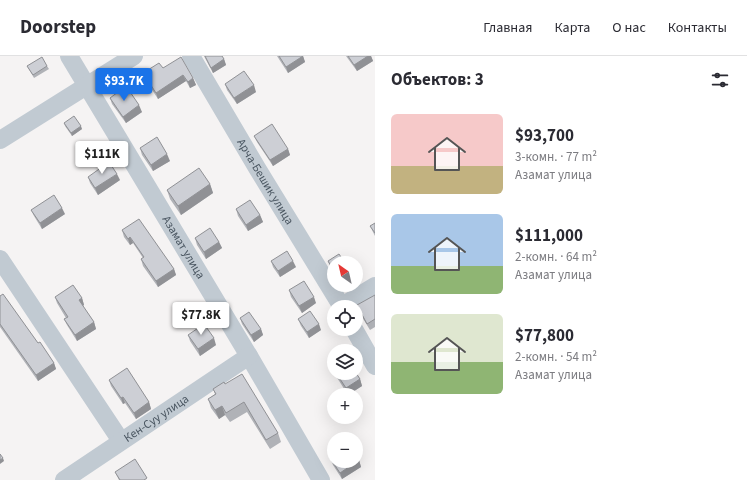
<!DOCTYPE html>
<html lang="ru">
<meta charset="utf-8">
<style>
body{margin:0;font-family:"Source Sans 3",sans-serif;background:#f2f2f3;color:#2b2b33;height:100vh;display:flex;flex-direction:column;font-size:15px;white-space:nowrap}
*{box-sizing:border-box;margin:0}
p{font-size:13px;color:#7c7c81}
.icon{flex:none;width:22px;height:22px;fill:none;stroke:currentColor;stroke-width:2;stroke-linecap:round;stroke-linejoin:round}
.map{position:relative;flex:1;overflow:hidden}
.drawer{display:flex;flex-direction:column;background:#fff;width:372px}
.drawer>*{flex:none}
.needle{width:26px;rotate:326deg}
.buttons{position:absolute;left:327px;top:200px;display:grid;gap:8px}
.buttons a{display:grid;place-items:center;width:36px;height:36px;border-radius:50%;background:#fff;box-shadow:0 4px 16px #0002;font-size:20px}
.price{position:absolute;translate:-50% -34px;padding:0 9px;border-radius:4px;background:#fff;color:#222;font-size:13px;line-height:26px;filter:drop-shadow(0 1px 2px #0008)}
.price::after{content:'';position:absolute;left:50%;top:24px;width:12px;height:9px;margin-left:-6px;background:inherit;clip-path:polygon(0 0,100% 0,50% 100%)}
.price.active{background:#1a73e8;color:#fff}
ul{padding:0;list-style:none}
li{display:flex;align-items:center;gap:12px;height:100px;padding:0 16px}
li span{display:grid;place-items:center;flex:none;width:112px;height:80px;border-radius:6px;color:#555}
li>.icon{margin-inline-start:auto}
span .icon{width:48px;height:48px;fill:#fffc;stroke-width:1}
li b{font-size:17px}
h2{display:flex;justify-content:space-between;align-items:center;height:48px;padding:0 16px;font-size:17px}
header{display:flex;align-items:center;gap:24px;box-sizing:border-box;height:56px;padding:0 20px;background:#fff;border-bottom:1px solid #e1e1e2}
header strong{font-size:19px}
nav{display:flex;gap:22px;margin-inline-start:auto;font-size:14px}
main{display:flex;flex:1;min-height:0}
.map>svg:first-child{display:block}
</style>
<header>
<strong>Doorstep</strong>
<nav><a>Главная</a><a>Карта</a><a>О нас</a><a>Контакты</a></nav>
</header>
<main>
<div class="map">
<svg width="375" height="424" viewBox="0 0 375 424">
<rect width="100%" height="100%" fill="#f5f3f3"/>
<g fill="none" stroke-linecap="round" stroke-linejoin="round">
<!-- minor -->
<g stroke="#c1cad2" stroke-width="18">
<path id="s1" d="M 69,0 L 249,300 L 321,424"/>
<path id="s2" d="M 191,0 L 257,112 L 342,251"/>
<path d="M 0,84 L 134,0"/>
<path d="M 0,203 L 121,385"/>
<path d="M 342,250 L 375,230"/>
<path d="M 354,273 L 375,310"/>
<path id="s3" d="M 64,424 L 249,300"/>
</g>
</g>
<!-- wall -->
<g fill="#b0b2b7">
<path d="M 204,0 L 222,0 L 224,3 L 226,9 L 213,17 Z"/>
<path d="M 277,0 L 303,0 L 305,6 L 288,17 Z"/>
<path d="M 346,0 L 371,0 L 373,5 L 357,15 Z"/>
<path d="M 27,10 L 47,10 L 49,13 L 34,22 Z"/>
<path d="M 163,12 L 193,22 L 196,29 L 190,32 L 186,25 L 158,43 L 145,23 L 143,17 Z"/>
<path d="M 225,28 L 256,36 L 237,48 L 227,34 Z"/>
<path d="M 110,42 L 142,56 L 126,67 L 112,48 Z"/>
<path d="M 64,67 L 82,73 L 72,80 L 65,70 Z"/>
<path d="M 254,80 L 288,93 L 290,99 L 273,110 L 257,86 Z"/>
<path d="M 140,92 L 170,105 L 153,115 L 142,99 Z"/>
<path d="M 88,121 L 120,124 L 98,139 L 90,127 Z"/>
<path d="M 210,128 L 213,137 L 181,159 L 170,143 L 167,134 Z"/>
<path d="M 236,153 L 260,159 L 263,166 L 248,175 L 238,160 Z"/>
<path d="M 31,154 L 65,158 L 42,173 L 34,160 Z"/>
<path d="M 375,167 L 375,180 L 370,170 Z"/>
<path d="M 122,174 L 174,213 L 176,219 L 158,231 L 143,210 L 141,203 L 143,202 L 133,187 L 130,189 L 124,181 Z"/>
<path d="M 195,182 L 219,186 L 222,192 L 206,203 L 197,189 Z"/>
<path d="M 271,205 L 296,211 L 280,221 L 273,211 Z"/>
<path d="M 328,205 L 334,207 L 334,218 L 330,211 Z"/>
<path d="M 289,234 L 316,247 L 302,257 L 291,241 Z"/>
<path d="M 0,240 L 54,307 L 56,313 L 38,325 L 0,271 Z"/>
<path d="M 375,240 L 375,271 L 370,274 L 359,256 L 357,249 Z"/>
<path d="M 55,241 L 82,242 L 84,249 L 82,250 L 94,266 L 96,273 L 77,285 L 67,269 L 64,263 L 66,262 L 57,247 Z"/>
<path d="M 240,262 L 261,273 L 263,279 L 254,286 L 242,268 Z"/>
<path d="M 298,263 L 321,274 L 309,282 L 301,270 Z"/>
<path d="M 188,279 L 216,289 L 200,300 L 190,285 Z"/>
<path d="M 335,317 L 356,317 L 360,323 L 362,330 L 348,339 L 336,320 Z"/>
<path d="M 109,324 L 149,346 L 151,353 L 136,363 L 125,347 L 123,348 L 111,330 Z"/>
<path d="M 225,328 L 278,377 L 281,386 L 270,393 L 247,356 L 230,366 L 225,359 L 219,363 L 211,352 L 208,343 L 215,338 L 213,333 Z"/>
<path d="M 330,402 L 359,404 L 361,411 L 342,423 L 333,409 Z"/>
<path d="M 115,416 L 147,424 L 119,424 Z"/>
</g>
<!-- shaded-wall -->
<g fill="#909195">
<path d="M 303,0 L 305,6 L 288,17 L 286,11 Z"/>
<path d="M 368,0 L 371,0 L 373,5 L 357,15 L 354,9 Z"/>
<path d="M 224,3 L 226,9 L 213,17 L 211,12 Z"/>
<path d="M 183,19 L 186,25 L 158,43 L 156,37 Z"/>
<path d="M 193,22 L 196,29 L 190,32 L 188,26 Z"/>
<path d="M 254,29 L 256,36 L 237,48 L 234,42 Z"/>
<path d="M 139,49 L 142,56 L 126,67 L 123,61 Z"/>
<path d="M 81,70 L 82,73 L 72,80 L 71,77 Z"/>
<path d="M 288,93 L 290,99 L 273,110 L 270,104 Z"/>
<path d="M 167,98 L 170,105 L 153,115 L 151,109 Z"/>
<path d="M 117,118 L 120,124 L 98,139 L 95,132 Z"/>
<path d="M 210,128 L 213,137 L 181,159 L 178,150 Z"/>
<path d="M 62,152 L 65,158 L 42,173 L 40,167 Z"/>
<path d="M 260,159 L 263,166 L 248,175 L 246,169 Z"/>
<path d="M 130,181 L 133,187 L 130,189 L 128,183 Z"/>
<path d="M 219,186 L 222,192 L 206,203 L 204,196 Z"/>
<path d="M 293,205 L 296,211 L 280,221 L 278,215 Z"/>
<path d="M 174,213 L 176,219 L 158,231 L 156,225 Z"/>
<path d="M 314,241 L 316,247 L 302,257 L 299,250 Z"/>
<path d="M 82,242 L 84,249 L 81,251 L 79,244 Z"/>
<path d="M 94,266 L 96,273 L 77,285 L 75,279 Z"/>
<path d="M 319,268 L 321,274 L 309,282 L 307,276 Z"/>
<path d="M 261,273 L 263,279 L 254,286 L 251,279 Z"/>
<path d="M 214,282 L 216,289 L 200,300 L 198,293 Z"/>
<path d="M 54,307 L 56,313 L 38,325 L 36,319 Z"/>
<path d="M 360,323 L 362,330 L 348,339 L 346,332 Z"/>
<path d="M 123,341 L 125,347 L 123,348 L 121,342 Z"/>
<path d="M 149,346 L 151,353 L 136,363 L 134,357 Z"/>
<path d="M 222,350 L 225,359 L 219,363 L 215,354 Z"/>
<path d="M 3,402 L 4,405 L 0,408 L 0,404 Z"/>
<path d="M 359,404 L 361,411 L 342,423 L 340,417 Z"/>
</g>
<!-- building -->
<g fill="#cdcfd5" stroke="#909195">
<path d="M 205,0 L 222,0 L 224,3 L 211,12 Z"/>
<path d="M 279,0 L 303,0 L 286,11 Z"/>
<path d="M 348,0 L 368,0 L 354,9 Z"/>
<path d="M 42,1 L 47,10 L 33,19 L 27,10 Z"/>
<path d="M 181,1 L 193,22 L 188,26 L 183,19 L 156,37 L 143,17 L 159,7 L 163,12 Z"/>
<path d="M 244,15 L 254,29 L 234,42 L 225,28 Z"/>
<path d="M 126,30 L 139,49 L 123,61 L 110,42 Z"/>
<path d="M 74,60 L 81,70 L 71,77 L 64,67 Z"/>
<path d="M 272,68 L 288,93 L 270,104 L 254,80 Z"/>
<path d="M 157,81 L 167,98 L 151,109 L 140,92 Z"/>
<path d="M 109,106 L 117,118 L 95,132 L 88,121 Z"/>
<path d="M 199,112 L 210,128 L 178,150 L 167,134 Z"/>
<path d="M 54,139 L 62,152 L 40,167 L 31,154 Z"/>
<path d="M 250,144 L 260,159 L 246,169 L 236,153 Z"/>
<path d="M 139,163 L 174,213 L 156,225 L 141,203 L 144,201 L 130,181 L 128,183 L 122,174 Z"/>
<path d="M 375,167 L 375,177 L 370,170 Z"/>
<path d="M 210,172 L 219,186 L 204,196 L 195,182 Z"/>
<path d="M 287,195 L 293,205 L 278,215 L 271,205 Z"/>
<path d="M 339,198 L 345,207 L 334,207 L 334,215 L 328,205 Z"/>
<path d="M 304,225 L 314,241 L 299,250 L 289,234 Z"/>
<path d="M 73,229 L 82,242 L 79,244 L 94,266 L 75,279 L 64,263 L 68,261 L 55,241 Z"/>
<path d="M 3,238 L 38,287 L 40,286 L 54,307 L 36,319 L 0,268 L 0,240 Z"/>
<path d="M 375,239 L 375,263 L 367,268 L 357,249 Z"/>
<path d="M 310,255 L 319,268 L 307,276 L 298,263 Z"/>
<path d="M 249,256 L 261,273 L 251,279 L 240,262 Z"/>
<path d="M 204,268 L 214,282 L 198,293 L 188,279 Z"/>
<path d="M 127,312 L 149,346 L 134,357 L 123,341 L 121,342 L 109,324 Z"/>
<path d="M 336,317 L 356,317 L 360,323 L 346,332 Z"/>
<path d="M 242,318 L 278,377 L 266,384 L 244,346 L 226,357 L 222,350 L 215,354 L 208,343 L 216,338 L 213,333 L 224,326 L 225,328 Z"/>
<path d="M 0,398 L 3,402 L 0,404 Z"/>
<path d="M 334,400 L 334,405 L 356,405 L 356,400 L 359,404 L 340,417 L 330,402 Z"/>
<path d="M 135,403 L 147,422 L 144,424 L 120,424 L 115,416 Z"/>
</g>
<g text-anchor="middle" stroke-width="3.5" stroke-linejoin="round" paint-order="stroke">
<!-- street labels -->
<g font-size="12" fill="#4a5661" stroke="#fff">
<text dy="4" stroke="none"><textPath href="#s2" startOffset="146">Арча-Бешик улица</textPath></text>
<text dy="4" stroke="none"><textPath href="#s1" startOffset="223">Азамат улица</textPath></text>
<text dy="4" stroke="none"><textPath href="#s3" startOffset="111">Кен-Суу улица</textPath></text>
</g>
</g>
</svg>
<div class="buttons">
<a><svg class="needle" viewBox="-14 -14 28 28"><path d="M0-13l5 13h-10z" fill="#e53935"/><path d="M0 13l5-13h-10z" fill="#7c7c81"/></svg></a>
<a><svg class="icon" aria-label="locate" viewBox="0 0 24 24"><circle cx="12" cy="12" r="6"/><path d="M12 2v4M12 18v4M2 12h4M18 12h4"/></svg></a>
<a><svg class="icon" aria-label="layers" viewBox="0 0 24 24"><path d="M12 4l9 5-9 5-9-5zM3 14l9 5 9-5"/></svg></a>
<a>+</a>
<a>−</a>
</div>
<b class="price active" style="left:124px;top:46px">$93.7K</b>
<b class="price" style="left:102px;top:119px">$111K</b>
<b class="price" style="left:201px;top:280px">$77.8K</b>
</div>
<section class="drawer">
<h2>Объектов: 3<svg class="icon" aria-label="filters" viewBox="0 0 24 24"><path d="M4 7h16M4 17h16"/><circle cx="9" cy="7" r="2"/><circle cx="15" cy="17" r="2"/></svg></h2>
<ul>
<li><span style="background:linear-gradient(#f6c9c9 65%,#c2b280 0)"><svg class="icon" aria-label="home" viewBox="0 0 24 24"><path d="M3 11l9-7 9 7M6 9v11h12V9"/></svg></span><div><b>$93,700</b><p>3-комн. · 77 m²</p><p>Азамат улица</p></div></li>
<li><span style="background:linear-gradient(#a9c7e8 65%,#8fb573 0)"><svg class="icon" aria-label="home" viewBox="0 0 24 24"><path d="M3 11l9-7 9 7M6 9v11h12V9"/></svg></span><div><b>$111,000</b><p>2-комн. · 64 m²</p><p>Азамат улица</p></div></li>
<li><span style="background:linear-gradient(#dfe7d0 60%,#8fb573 0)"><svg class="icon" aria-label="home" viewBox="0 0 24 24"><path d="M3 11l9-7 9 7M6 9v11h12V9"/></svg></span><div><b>$77,800</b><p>2-комн. · 54 m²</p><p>Азамат улица</p></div></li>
</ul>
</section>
</main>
